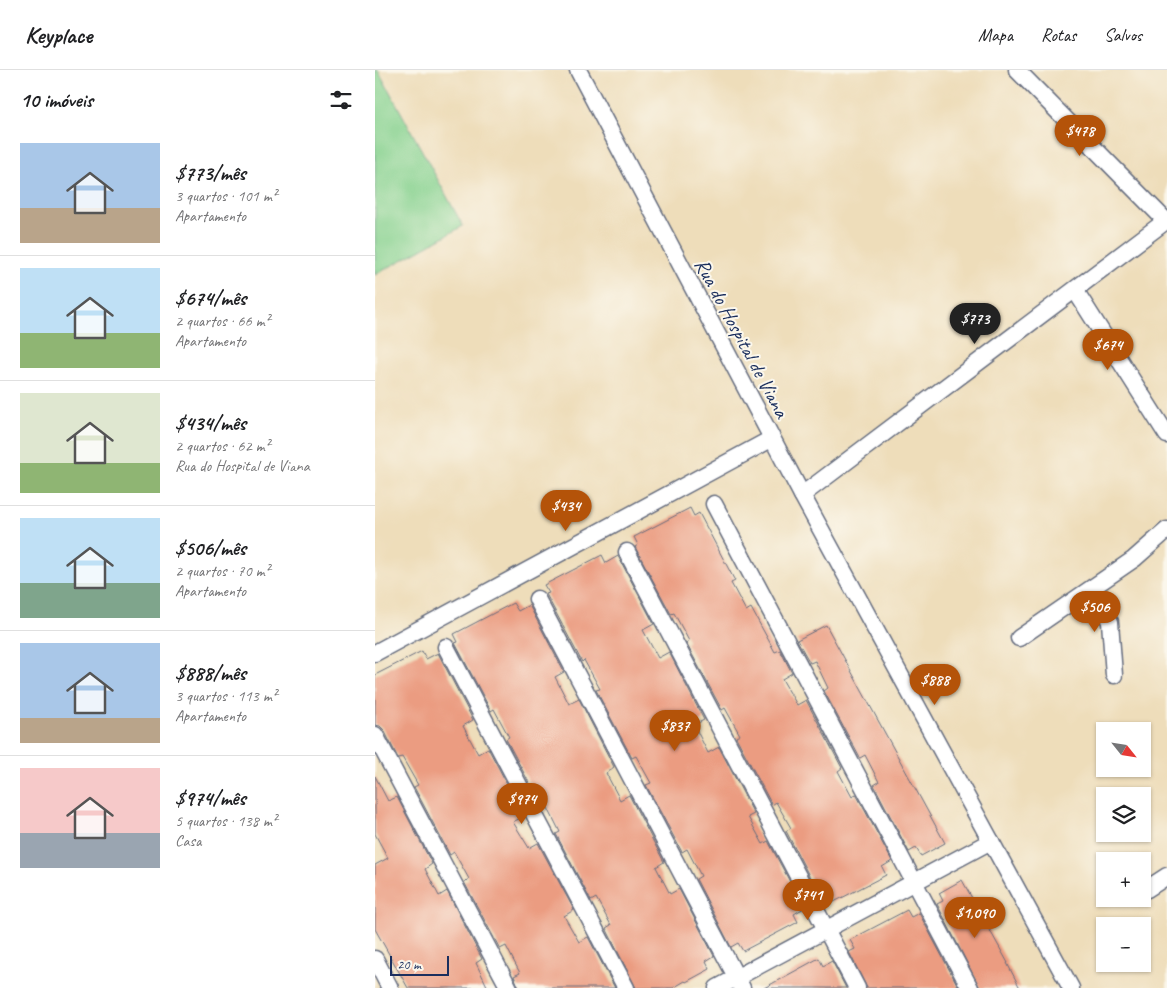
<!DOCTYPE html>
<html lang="pt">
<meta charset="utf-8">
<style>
body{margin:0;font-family:Caveat,sans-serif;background:#f2f2f2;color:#202124;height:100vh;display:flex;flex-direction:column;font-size:19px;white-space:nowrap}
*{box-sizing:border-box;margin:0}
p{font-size:16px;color:#757577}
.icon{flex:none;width:28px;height:28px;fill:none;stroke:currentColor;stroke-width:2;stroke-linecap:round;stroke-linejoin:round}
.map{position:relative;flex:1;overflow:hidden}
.panel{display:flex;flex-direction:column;background:#fff;width:375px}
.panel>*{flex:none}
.needle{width:32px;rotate:120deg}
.tools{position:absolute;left:721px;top:652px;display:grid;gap:10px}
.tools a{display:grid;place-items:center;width:55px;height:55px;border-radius:0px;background:#fff;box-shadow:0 1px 4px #0004;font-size:25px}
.scale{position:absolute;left:15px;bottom:12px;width:59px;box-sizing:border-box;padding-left:5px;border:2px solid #1b2f5e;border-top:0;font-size:14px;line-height:18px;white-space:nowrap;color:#1b2f5e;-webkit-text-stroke:4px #fbf7ec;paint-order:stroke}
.price{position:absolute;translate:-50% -42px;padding:0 11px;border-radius:18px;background:#b45309;color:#fff;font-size:16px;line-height:32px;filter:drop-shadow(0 1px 2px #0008)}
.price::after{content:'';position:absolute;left:50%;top:30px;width:15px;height:11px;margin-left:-8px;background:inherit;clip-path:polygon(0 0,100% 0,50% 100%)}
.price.selected{background:#222;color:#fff}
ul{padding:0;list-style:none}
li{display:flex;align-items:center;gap:15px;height:125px;padding:0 20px}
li+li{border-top:1px solid #e0e0e0}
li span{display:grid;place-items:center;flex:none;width:140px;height:100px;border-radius:0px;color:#555}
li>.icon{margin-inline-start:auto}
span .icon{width:60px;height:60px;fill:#fffc;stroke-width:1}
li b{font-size:21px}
h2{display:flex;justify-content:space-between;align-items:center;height:60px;padding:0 20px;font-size:21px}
header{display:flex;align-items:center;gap:30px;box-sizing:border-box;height:70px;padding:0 25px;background:#fff;border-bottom:1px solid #e0e0e0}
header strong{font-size:24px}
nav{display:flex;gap:28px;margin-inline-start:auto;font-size:18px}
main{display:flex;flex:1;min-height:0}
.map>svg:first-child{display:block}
</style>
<header>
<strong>Keyplace</strong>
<nav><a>Mapa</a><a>Rotas</a><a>Salvos</a></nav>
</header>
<main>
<section class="panel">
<h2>10 imóveis<svg class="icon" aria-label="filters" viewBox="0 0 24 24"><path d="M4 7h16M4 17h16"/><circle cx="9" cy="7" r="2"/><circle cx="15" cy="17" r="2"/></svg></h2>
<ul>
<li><span style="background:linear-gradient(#a9c7e8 65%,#b9a48a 0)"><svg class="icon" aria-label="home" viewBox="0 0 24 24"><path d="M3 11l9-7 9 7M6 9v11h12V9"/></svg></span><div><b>$773/mês</b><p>3 quartos · 101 m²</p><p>Apartamento</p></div></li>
<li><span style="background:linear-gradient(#bfe0f5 65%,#8fb573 0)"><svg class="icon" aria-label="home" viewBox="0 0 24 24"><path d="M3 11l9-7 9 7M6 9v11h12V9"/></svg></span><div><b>$674/mês</b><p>2 quartos · 66 m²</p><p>Apartamento</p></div></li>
<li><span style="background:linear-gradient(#dfe7d0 70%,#8fb573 0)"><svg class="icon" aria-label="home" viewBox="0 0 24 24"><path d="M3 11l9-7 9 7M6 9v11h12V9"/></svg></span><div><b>$434/mês</b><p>2 quartos · 62 m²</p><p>Rua do Hospital de Viana</p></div></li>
<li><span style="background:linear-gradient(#bfe0f5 65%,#7fa58c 0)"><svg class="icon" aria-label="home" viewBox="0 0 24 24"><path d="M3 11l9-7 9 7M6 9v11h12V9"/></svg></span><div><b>$506/mês</b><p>2 quartos · 70 m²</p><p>Apartamento</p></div></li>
<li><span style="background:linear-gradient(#a9c7e8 75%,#b9a48a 0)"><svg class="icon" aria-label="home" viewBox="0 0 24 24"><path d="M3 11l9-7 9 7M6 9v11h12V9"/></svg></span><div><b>$888/mês</b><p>3 quartos · 113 m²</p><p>Apartamento</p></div></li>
<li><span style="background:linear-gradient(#f6c9c9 65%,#9aa5b1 0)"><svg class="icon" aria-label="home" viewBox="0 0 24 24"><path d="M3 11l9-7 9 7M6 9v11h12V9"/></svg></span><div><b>$974/mês</b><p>5 quartos · 138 m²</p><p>Casa</p></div></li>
</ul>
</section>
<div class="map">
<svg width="792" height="918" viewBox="0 0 792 918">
<rect width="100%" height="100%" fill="#fbf7ec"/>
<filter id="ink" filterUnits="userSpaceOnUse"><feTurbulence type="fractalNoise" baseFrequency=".02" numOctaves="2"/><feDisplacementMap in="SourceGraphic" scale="10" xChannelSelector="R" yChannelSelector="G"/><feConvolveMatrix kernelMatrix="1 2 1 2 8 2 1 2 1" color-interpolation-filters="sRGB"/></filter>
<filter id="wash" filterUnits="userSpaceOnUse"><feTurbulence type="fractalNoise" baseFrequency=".0096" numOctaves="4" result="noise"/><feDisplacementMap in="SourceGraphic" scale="20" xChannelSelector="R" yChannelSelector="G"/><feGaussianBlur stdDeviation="1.12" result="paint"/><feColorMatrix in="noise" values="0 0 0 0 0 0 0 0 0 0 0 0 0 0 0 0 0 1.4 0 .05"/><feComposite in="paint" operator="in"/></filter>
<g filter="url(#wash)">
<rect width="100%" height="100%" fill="#eeddba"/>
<!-- green -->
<path fill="#85d18e" stroke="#508076" d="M 0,0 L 3,0 L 88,156 L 0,205 Z"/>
<g id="blocks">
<!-- building -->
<g fill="#eb9c81">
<path d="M 315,438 L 319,446 L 324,443 L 360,511 L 356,513 L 371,541 L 376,538 L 400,582 L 405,580 L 417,603 L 407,609 L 422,635 L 431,630 L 467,698 L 463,701 L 477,727 L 481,724 L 517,791 L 507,797 L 511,805 L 457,833 L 453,825 L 446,829 L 411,761 L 416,758 L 401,732 L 397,735 L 361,667 L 365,665 L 350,638 L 347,640 L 311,573 L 314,571 L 299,543 L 296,544 L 260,477 L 263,475 L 259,467 Z"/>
<path d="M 227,485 L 231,493 L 243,486 L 279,554 L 268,560 L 283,588 L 294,582 L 329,650 L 319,655 L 333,683 L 344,677 L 379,744 L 373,747 L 388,774 L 393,771 L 429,838 L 419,844 L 423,852 L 368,881 L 363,873 L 356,877 L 321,809 L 326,806 L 312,779 L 307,782 L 271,715 L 276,713 L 261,686 L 257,688 L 221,620 L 225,619 L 209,590 L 207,592 L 171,524 L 174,523 L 169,515 Z"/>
<path d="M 138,533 L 143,541 L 154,535 L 189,602 L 180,607 L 194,634 L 204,629 L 239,697 L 231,703 L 245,730 L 254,725 L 289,792 L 281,797 L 295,824 L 304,819 L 339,886 L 331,891 L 335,899 L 311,912 L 310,911 L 298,918 L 261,918 L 231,858 L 236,855 L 221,828 L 216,831 L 181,764 L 185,762 L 171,734 L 167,737 L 131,669 L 134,667 L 119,639 L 116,641 L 80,573 L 83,572 L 79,564 Z"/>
<path d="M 451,555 L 570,773 L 546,786 L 541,778 L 534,782 L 499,715 L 504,712 L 490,685 L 485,688 L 449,621 L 453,618 L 440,591 L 435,593 L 422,570 Z"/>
<path d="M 47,581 L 51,589 L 63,583 L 98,650 L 88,656 L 103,684 L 113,678 L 149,746 L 138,752 L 154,778 L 163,773 L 199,840 L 189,846 L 204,872 L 213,867 L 240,918 L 144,918 L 139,906 L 145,903 L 131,876 L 125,879 L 89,812 L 94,809 L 79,782 L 75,785 L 39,717 L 43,715 L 27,687 L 23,688 L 9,660 L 5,656 L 0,655 L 0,605 Z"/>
<path d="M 0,706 L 13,731 L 22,727 L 57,794 L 50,799 L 64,826 L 72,821 L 107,889 L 101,893 L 113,918 L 33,918 L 0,859 L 0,795 L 13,788 L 0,764 Z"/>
<path d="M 587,810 L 633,893 L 632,893 L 645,918 L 605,918 L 562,834 L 568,831 L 564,823 Z"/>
<path d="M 532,840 L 536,847 L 544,843 L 584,918 L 492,918 L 474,882 L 480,879 L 475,870 Z"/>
<path d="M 444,888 L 448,896 L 457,891 L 471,918 L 389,918 Z"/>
</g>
</g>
</g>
<g filter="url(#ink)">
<use href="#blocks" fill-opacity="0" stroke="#656c7e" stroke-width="1"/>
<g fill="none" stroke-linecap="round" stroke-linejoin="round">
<defs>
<g id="minor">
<path d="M 203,0 L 427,425 L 696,918"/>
<path d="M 642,0 L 791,151"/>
<path d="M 700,220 L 792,365"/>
<path d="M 427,425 L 792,150"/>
<path d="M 339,434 L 595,918"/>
<path d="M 252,482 L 482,918"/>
<path d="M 719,517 L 735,552 L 739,605"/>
<path d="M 162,529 L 367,918"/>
<path d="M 644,568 L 759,489 L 792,460"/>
<path d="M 71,577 L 251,918"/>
<path d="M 0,583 L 396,369"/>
<path d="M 0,665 L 134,918"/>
<path d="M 772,819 L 792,806"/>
<path d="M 0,889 L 15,918"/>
<path d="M 342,918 L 616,771"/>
</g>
</defs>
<!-- minor casing -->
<use href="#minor" stroke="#656c7e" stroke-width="19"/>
<!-- minor -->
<use href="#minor" stroke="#fff" stroke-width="16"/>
</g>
</g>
<g text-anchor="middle" stroke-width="4" stroke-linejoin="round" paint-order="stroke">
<!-- street labels -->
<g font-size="21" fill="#1b2f5e" stroke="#fbf7ec">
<text transform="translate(367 268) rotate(62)" y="7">Rua do Hospital de Viana</text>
</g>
</g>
</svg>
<div class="tools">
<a><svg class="needle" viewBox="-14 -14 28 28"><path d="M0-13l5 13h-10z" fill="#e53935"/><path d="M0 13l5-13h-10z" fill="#757577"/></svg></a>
<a><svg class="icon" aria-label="layers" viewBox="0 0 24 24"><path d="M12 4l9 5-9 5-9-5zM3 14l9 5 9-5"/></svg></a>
<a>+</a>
<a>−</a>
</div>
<div class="scale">20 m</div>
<b class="price" style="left:705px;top:87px">$478</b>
<b class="price selected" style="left:600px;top:275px">$773</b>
<b class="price" style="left:733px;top:301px">$674</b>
<b class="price" style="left:191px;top:462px">$434</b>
<b class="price" style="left:720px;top:563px">$506</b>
<b class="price" style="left:560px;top:636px">$888</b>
<b class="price" style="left:300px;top:682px">$837</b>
<b class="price" style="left:147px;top:755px">$974</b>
<b class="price" style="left:433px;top:851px">$741</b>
<b class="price" style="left:600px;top:869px">$1,090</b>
</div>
</main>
